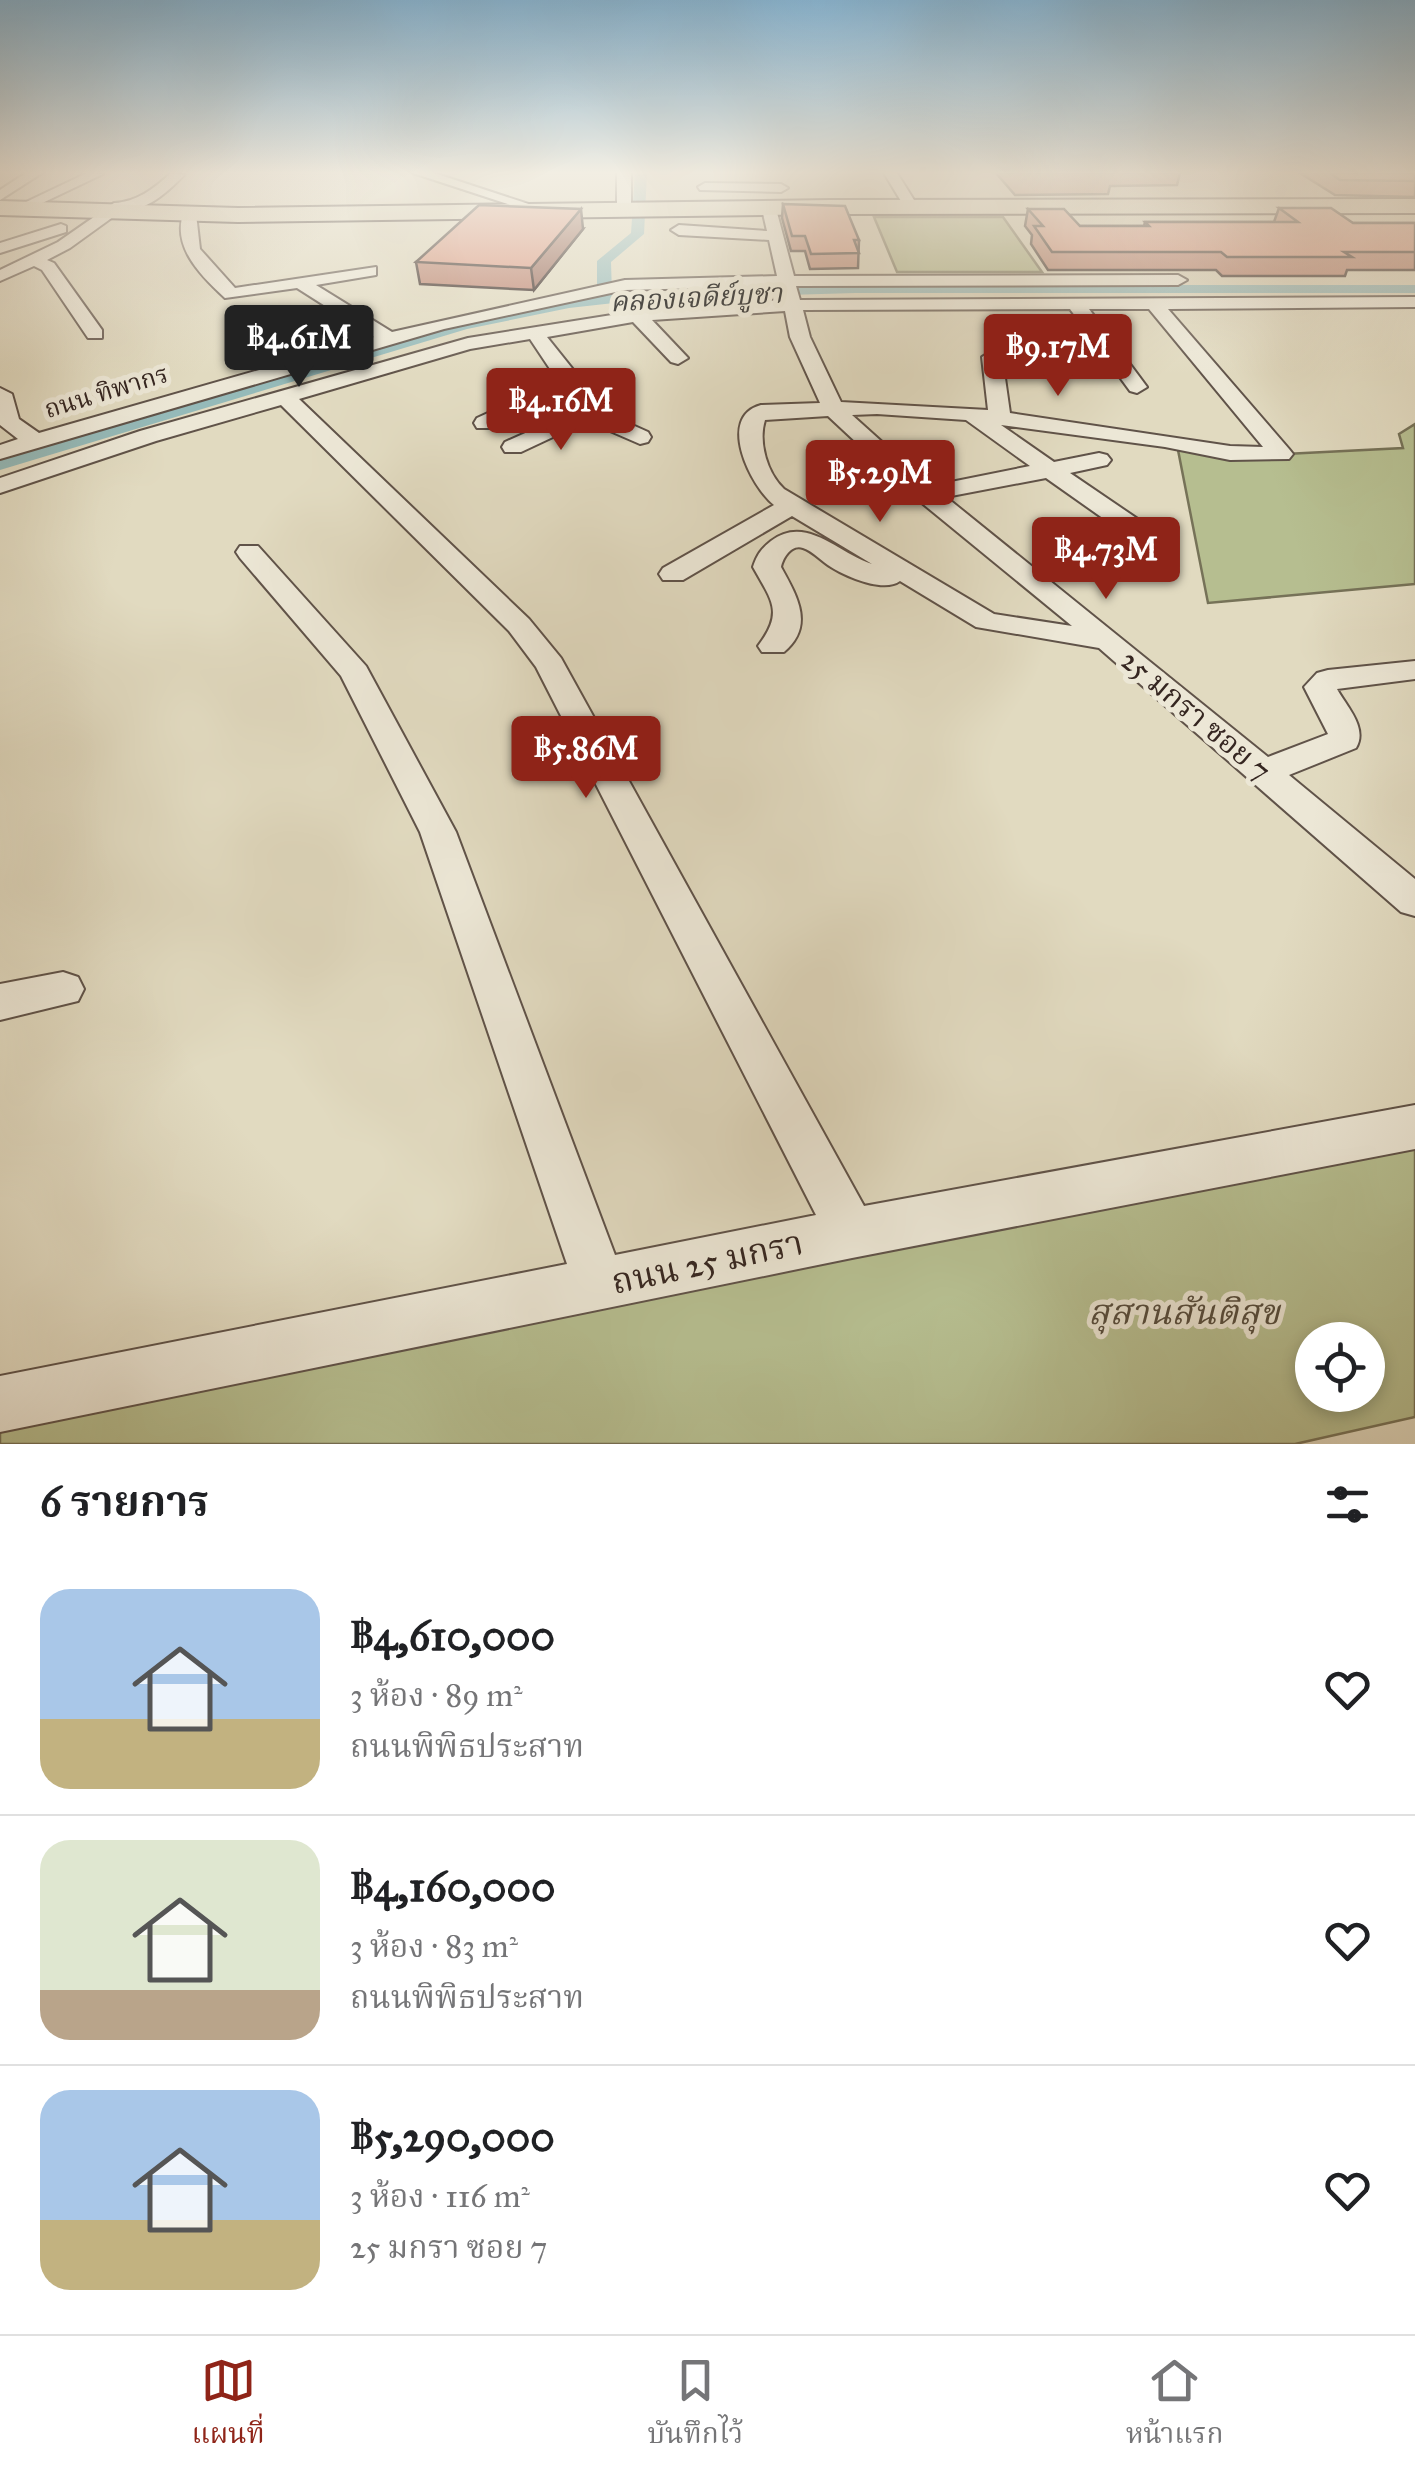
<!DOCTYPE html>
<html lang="th">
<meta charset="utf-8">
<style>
body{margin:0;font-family:"IM FELL Great Primer","Noto Serif Thai",serif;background:#f2f2f2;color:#202124;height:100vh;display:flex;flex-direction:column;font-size:38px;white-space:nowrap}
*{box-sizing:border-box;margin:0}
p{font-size:32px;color:#757577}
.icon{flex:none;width:55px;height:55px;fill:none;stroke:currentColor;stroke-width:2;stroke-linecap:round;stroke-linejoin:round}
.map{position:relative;height:1444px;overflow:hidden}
.details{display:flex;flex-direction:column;background:#fff;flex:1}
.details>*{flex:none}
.controls{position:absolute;left:1295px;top:1322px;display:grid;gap:20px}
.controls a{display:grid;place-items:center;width:90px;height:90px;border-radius:50%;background:#fff;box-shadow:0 5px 15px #0003;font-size:50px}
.price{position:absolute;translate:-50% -85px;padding:0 22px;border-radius:10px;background:#8f2418;color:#fff;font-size:32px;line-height:65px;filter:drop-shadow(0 2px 5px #0008)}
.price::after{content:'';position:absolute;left:50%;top:60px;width:30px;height:22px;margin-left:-15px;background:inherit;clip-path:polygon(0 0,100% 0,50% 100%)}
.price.selected{background:#222;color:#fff}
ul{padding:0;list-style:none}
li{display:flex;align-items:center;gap:30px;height:250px;padding:0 40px}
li+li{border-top:2px solid #e0e0e0}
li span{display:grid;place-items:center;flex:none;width:280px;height:200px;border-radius:30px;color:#555}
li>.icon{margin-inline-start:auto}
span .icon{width:120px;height:120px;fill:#fffc;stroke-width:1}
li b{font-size:42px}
h2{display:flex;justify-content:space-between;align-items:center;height:120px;padding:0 40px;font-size:42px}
.tab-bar{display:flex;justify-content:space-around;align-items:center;height:140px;border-top:2px solid #e0e0e0;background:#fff;font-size:28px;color:#757577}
.tab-bar a{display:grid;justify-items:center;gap:5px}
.tab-bar .selected{color:#8f2418}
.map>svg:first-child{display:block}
</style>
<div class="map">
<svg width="1415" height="1444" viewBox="0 0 1415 1444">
<rect width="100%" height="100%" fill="#e1dac0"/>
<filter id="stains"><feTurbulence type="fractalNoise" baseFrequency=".002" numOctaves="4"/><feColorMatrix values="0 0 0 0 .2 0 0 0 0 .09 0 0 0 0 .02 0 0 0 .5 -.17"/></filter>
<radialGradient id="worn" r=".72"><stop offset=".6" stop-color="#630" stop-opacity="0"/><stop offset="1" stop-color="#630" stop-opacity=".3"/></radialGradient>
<!-- green -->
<g fill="#b6be90" stroke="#767258" stroke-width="2.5" fill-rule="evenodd">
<path d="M 874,217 L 1003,217 L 1042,272 L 897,272 Z"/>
<path d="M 1415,424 L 1415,584 L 1208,603 L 1178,450 L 1266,455 L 1403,448 L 1399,434 Z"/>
<path d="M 1415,1133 L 1415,1417 L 1295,1444 L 0,1444 L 0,1410 ZM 1312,1340 L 1368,1340 L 1368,1395 L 1312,1395 Z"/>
</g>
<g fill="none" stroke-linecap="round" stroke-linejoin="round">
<!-- canal -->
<path fill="#95bab9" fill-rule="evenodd" d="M 635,173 L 647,173 L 644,234 L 611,262 L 612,294 L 855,285 L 1415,285 L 1415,293 L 855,293 L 650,299 L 569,308 L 467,329 L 0,470 L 0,458 L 458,322 L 597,296 L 597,261 L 631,233 Z"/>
<defs>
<g id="street">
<path d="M 26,173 L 42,173 L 0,200 L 0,190 Z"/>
<path d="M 87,173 L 103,174 L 36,206 L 24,203 Z"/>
<path d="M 171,173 L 184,175 C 170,190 145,213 124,209 L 70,248 L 47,260 L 54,263 L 102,330 L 102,338 L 88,338 L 42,270 L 34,266 L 0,281 L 0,270 L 58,242 L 114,203 C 136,202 154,189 171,173 Z"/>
<path d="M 413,173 L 434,173 L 547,210 L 535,213 Z"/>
<path d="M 617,173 L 631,173 L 631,209 L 624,213 L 617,209 Z"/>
<path d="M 884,173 L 897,173 L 919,208 L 917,211 L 907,211 Z"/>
<path d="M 705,183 L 781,184 L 788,188 L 781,192 L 700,190 L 698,187 Z"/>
<path d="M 769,205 L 776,209 L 794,276 L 1178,275 L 1187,280 L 1178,285 L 796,286 L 800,300 L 1415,297 L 1415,307 L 1168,309 L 1289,449 L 1293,454 L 1289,459 L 1230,460 L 1165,447 L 1001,425 L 1054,462 L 1099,453 L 1107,455 L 1111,460 L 1107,465 L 1070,473 L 1173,543 L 1177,549 L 1173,555 L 1155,555 L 1046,478 L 946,497 L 1268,757 L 1328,734 L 1304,687 L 1317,673 L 1328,670 L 1415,661 L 1415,679 L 1337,689 C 1347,707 1368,728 1356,748 L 1289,775 L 1415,879 L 1415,916 L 1401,912 L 1099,648 L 976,627 L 900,581 C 884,593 847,577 831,567 C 822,562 813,551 803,548 C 791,544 783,558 781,567 C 797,596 815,626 784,652 L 762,652 L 758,646 C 784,612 772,601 753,567 C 757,555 761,549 771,541 C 806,514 838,553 872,564 L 792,516 L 683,580 L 663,580 L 659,574 L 663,568 L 774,505 C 751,487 716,417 761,405 L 820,403 L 790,337 L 785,311 L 652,320 L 688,358 L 678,364 L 671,362 L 633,322 L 547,337 L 579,377 L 574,388 L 563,394 L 648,432 L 651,437 L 648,442 L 640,444 L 587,421 L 521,452 L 505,452 L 502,447 L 505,442 L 570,413 L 547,402 L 493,428 L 477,428 L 474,423 L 477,418 L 558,381 L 530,339 L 470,349 L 299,399 L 529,619 L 561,658 L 864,1206 L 1415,1105 L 1415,1149 L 852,1258 L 0,1432 L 0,1376 L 567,1264 L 420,832 L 341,676 L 240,558 L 236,552 L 240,546 L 258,546 L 366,666 L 456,832 L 615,1255 L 816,1215 L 536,667 L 509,631 L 281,405 L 156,441 L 0,493 L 0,478 L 140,431 L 468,338 L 637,311 L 782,300 L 779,286 L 625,290 L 444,329 L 0,459 L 0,445 L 18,439 L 0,425 L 0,388 L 12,394 L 19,419 L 39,433 L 374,337 L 297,288 L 225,298 C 200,275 171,246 184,211 L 196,214 L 200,249 L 235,288 L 376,267 L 376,275 L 316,285 L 392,332 L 625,280 L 777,276 L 769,240 L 679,235 L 671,230 L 679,225 L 767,231 L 762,209 ZM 1070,309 L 1130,391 L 1137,393 L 1147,387 L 1089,309 L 1149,309 L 1263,447 L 1230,446 L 1010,413 L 1002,357 L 992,351 L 982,357 L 988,410 L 841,402 L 810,337 L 803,310 ZM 877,414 L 966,420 L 1030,466 L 931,486 L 852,415 ZM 828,416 L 917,499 L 1072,626 L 994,614 L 784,489 C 767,473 758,442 765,420 Z"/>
<path d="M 61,224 L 66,226 L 66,232 L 0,253 L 0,243 Z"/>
<path d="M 63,972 L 78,977 L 84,989 L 78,1001 L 0,1020 L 0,984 Z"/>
</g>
<path id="primary" d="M 1415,199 L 1415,213 L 830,214 L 238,222 L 0,215 L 0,201 L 238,208 L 830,200 Z"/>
</defs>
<!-- street casing -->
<use href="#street" stroke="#605349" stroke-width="4"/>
<!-- primary casing -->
<use href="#primary" stroke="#352621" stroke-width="4"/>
<!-- street -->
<use href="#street" fill="#ece7d6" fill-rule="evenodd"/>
<!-- primary -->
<use href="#primary" fill="#e1dac0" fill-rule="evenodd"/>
</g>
<!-- wall -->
<g fill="#be8370" stroke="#352621" stroke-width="2.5">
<path d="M 996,173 L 1180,173 L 1177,185 L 1110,186 L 1108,194 L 1015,195 Z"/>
<path d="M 1300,173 L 1415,173 L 1415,197 L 1335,195 Z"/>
<path d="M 783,204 L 859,240 L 858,268 L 810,269 L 805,251 L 791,251 L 782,218 Z"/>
<path d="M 1279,208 L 1353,223 L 1415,223 L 1415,270 L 1347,270 L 1345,276 L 1222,276 L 1216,270 L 1048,270 L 1031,244 L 1032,235 L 1025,226 L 1028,209 L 1080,226 L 1144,226 L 1145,222 L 1274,222 Z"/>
<path d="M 583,229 L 534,290 L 420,284 L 416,262 Z"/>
</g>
<!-- shaded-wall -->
<path fill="#9b6a5b" stroke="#352621" stroke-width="2.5" d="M 581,209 L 583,229 L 534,290 L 531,268 Z"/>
<!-- building -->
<g fill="#dd9882" stroke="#352621" stroke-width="2.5">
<path d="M 1330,173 L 1415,173 L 1415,181 L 1340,180 Z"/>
<path d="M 783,204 L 845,206 L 859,240 L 854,240 L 859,253 L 811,254 L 805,236 L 792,236 Z"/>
<path d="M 479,205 L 581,209 L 531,268 L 416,262 Z"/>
<path d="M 1279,208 L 1331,208 L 1353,223 L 1415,223 L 1415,252 L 1344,252 L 1352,257 L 1227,257 L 1221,252 L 1052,252 L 1034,226 L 1043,226 L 1028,209 L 1064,209 L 1080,226 L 1149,226 L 1145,222 L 1298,222 Z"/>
</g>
<!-- sky -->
<linearGradient id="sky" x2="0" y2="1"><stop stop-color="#87b6d5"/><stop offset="0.46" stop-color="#f2eee3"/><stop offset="1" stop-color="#f2eee3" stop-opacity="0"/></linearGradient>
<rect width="1415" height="375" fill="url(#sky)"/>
<g text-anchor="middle" stroke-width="10" stroke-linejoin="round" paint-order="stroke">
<!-- far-street labels -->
<g font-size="25" fill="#352621" stroke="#ece7d6">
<text transform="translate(106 391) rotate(-17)" y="9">ถนน ทิพากร</text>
</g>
<!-- far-water labels -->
<g font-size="28" font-style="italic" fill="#4d4b47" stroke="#ece7d6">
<text transform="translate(696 297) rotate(-3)" y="10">คลองเจดีย์บูชา</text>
</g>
<!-- street labels -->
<g font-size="30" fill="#352621" stroke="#ece7d6">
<text transform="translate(1196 715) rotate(40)" y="10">25 มกรา ซอย 7</text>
</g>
<!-- near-street labels -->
<g font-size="35" fill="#352621" stroke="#ece7d6">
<text transform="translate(707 1262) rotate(-12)" y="12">ถนน 25 มกรา</text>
</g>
<!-- near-park labels -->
<g font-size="35" font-style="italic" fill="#554c3d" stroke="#ece7d6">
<text x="1184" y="1324">สุสานสันติสุข</text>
</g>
</g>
<rect width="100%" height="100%" filter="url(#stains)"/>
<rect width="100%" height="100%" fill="url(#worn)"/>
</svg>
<div class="controls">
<a><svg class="icon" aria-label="locate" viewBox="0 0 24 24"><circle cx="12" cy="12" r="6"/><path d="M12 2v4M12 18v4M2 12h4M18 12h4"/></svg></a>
</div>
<b class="price selected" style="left:299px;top:390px">฿4.61M</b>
<b class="price" style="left:1058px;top:399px">฿9.17M</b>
<b class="price" style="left:561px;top:453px">฿4.16M</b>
<b class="price" style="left:880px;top:525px">฿5.29M</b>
<b class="price" style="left:1106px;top:602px">฿4.73M</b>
<b class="price" style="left:586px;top:801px">฿5.86M</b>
</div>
<section class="details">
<h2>6 รายการ<svg class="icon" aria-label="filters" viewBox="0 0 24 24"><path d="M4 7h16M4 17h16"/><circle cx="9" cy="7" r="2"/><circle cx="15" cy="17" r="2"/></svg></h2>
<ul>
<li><span style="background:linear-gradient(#a9c7e8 65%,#c2b280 0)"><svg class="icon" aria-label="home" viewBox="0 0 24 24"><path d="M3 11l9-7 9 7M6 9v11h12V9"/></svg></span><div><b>฿4,610,000</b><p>3 ห้อง · 89 m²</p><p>ถนนพิพิธประสาท</p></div><svg class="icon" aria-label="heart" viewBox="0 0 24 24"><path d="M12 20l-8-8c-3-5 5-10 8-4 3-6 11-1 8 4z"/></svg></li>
<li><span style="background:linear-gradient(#dfe7d0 75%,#b9a48a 0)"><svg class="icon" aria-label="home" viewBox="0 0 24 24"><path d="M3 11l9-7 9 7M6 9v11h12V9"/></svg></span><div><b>฿4,160,000</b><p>3 ห้อง · 83 m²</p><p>ถนนพิพิธประสาท</p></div><svg class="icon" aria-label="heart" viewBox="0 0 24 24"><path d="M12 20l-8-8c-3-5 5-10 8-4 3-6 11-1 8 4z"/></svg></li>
<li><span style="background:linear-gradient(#a9c7e8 65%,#c2b280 0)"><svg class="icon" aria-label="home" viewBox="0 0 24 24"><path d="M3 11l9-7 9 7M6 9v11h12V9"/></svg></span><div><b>฿5,290,000</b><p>3 ห้อง · 116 m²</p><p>25 มกรา ซอย 7</p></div><svg class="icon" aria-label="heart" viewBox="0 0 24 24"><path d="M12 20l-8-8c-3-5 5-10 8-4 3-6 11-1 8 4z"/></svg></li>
</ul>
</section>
<nav class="tab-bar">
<a class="selected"><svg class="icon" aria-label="map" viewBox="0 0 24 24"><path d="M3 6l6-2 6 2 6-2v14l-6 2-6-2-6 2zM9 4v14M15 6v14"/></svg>แผนที่</a>
<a><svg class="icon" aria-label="saved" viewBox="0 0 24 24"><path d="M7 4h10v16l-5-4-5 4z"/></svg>บันทึกไว้</a>
<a><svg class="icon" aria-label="home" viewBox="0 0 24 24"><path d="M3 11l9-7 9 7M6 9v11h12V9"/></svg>หน้าแรก</a>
</nav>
